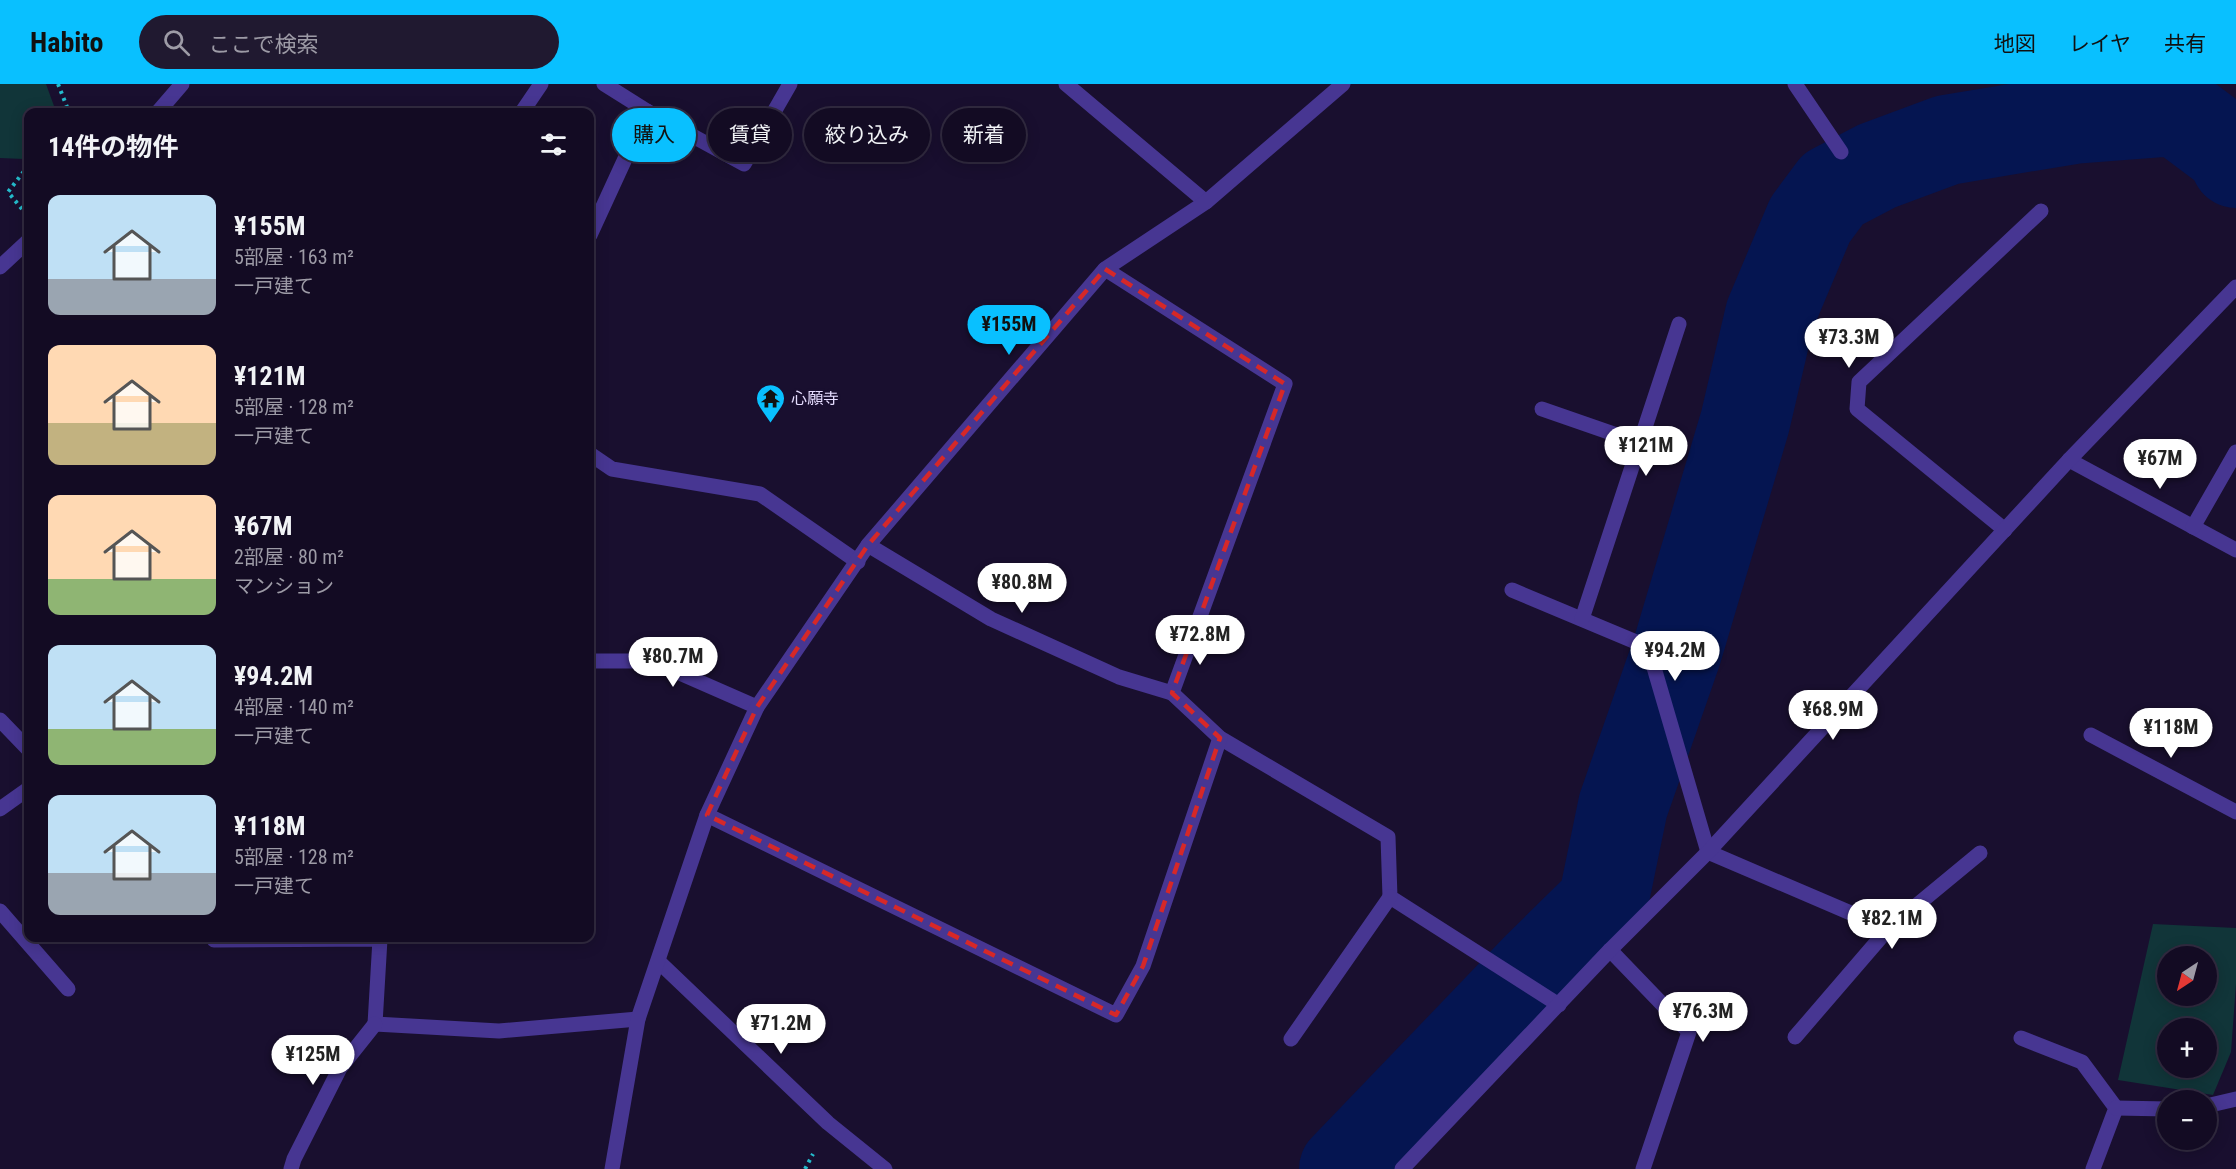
<!DOCTYPE html>
<html lang="ja">
<meta charset="utf-8">
<style>
body{margin:0;font-family:"Roboto Condensed","Noto Sans JP",sans-serif;background:#201930;color:#f1f3f6;height:100vh;display:flex;flex-direction:column;font-size:22px;white-space:nowrap}
*{box-sizing:border-box;margin:0}
p{font-size:20px;color:#9d9ba6}
.icon{flex:none;width:33px;height:33px;fill:none;stroke:currentColor;stroke-width:2;stroke-linecap:round;stroke-linejoin:round}
.map{position:relative;flex:1;overflow:hidden}
.panel{position:absolute;left:24px;top:24px;width:570px;height:834px;display:flex;flex-direction:column;background:#130b23;border-radius:12px;box-shadow:0 3px 15px #0003,0 0 0 2px #322b41}
.panel>*{flex:none}
.banner{position:absolute;left:612px;top:24px;width:570px;height:54px;display:flex;gap:12px}
.needle{width:39px;rotate:216deg}
.fabs{position:absolute;left:2157px;top:862px;display:grid;gap:12px}
.fabs a{display:grid;place-items:center;width:60px;height:60px;border-radius:50%;background:#130b23;box-shadow:0 3px 15px #0003,0 0 0 2px #322b41;font-size:30px}
.price{position:absolute;translate:-50% -51px;padding:0 14px;border-radius:21px;background:#fff;color:#222;font-size:20px;line-height:39px;filter:drop-shadow(0 2px 3px #0008)}
.price::after{content:'';position:absolute;left:50%;top:36px;width:18px;height:14px;margin-left:-9px;background:inherit;clip-path:polygon(0 0,100% 0,50% 100%)}
.price.current{background:#09c0ff;color:#111}
ul{padding:0;list-style:none}
li{display:flex;align-items:center;gap:18px;height:150px;padding:0 24px}
li span{display:grid;place-items:center;flex:none;width:168px;height:120px;border-radius:12px;color:#555}
li>.icon{margin-inline-start:auto}
span .icon{width:72px;height:72px;fill:#fffc;stroke-width:1}
li b{font-size:26px}
h2{display:flex;justify-content:space-between;align-items:center;height:72px;padding:0 24px;font-size:26px}
.chip{padding:0 21px;border-radius:27px;background:#130b23;box-shadow:0 3px 15px #0003,0 0 0 2px #322b41;font-size:21px;line-height:54px}
.chip.current{background:#09c0ff;color:#111}
header{display:flex;align-items:center;gap:36px;box-sizing:border-box;height:84px;padding:0 30px;background:#09c0ff;color:#111}
header strong{font-size:28px}
nav{display:flex;gap:33px;margin-inline-start:auto;font-size:21px}
.search{width:420px;height:54px;background:#201930;display:flex;align-items:center;gap:15px;box-sizing:border-box;padding:0 21px;border-radius:33px;color:#9d9ba6;font-size:22px}
.map>svg:first-child{display:block}
</style>
<header>
<strong>Habito</strong>
<div class="search"><svg class="icon" aria-label="search" viewBox="0 0 24 24"><circle cx="10" cy="10" r="6"/><path d="M15 15l6 6"/></svg>ここで検索</div>
<nav><a>地図</a><a>レイヤ</a><a>共有</a></nav>
</header>
<div class="map">
<svg width="2236" height="1085" viewBox="0 0 2236 1085">
<rect width="100%" height="100%" fill="#190f2f"/>
<!-- green -->
<g fill="#113539" fill-rule="evenodd">
<path d="M 0,0 L 46,0 L 54,22 L 50,28 L 28,28 L 28,67 L 24,75 L 0,74 Z"/>
<path d="M 2153,840 L 2236,844 L 2236,900 L 2231,968 L 2213,1011 L 2118,996 ZM 2168,873 L 2206,873 L 2206,912 L 2168,912 ZM 2168,945 L 2206,945 L 2206,984 L 2168,984 Z"/>
</g>
<g fill="none" stroke-linecap="round" stroke-linejoin="round">
<!-- river -->
<path stroke="#051551" stroke-width="90" d="M 1344,1085 L 1539,882 L 1603,819 L 1623,722 L 1677,567 L 1745,338 L 1770,231 L 1810,136 L 1833,105 L 1877,82 L 1947,56 L 2073,35 L 2177,27 L 2229,66 L 2236,79"/>
<!-- path -->
<g stroke="#24bccc" stroke-width="4" stroke-dasharray="3 4.5" stroke-linecap="butt">
<path d="M 58,0 L 69,28"/>
<path d="M 22,125 L 8,108 L 28,82"/>
<path d="M 805,1085 L 813,1070"/>
</g>
<!-- minor -->
<g stroke="#473692" stroke-width="15">
<path d="M 604,0 L 647,27 L 744,80 L 790,0"/>
<path d="M 1066,0 L 1206,118"/>
<path d="M 1795,0 L 1841,68"/>
<path d="M 158,28 L 182,0"/>
<path d="M 522,28 L 541,0"/>
<path d="M 590,151 L 647,27"/>
<path d="M 0,183 L 28,157"/>
<path d="M 1105,185 L 1285,300 L 1172,609 L 1220,654 L 1388,753 L 1390,813 L 1559,921"/>
<path d="M 1542,325 L 1640,359"/>
<path d="M 590,370 L 612,385 L 760,410 L 858,478"/>
<path d="M 2069,376 L 2236,466"/>
<path d="M 2193,443 L 2236,368"/>
<path d="M 2005,446 L 1857,325 L 1859,298 L 2041,127"/>
<path d="M 868,461 L 991,535 L 1119,593 L 1172,609"/>
<path d="M 1512,506 L 1648,563 L 1708,768 L 1888,845"/>
<path d="M 1582,535 L 1679,240"/>
<path d="M 590,577 L 652,577 L 757,623"/>
<path d="M 0,636 L 28,665"/>
<path d="M 2091,651 L 2236,728"/>
<path d="M 0,725 L 28,705"/>
<path d="M 707,731 L 1116,931 L 1143,882 L 1220,654"/>
<path d="M 0,827 L 68,905"/>
<path d="M 214,856 L 380,855 L 375,940 L 499,947 L 638,935"/>
<path d="M 1610,866 L 1689,948 L 1643,1085"/>
<path d="M 658,877 L 828,1039 L 885,1085"/>
<path d="M 1795,953 L 1888,845 L 1980,769"/>
<path d="M 2021,954 L 2082,978 L 2116,1024 L 2093,1085"/>
<path d="M 1291,955 L 1390,813"/>
<path d="M 2206,1022 L 2236,1015"/>
<path d="M 2116,1024 L 2168,1025"/>
<path d="M 291,1085 L 294,1075 L 340,984 L 375,940"/>
<path d="M 612,1085 L 638,935 L 707,731 L 757,623 L 868,461 L 1105,185 L 1206,118 L 1343,0"/>
<path d="M 1402,1085 L 1610,866 L 1708,768 L 2069,376 L 2236,203"/>
</g>
</g>
<!-- marked area -->
<path fill="none" stroke="#d62828" stroke-width="4.5" stroke-dasharray="12 8" stroke-linejoin="round" d="M 1105,185 L 1285,300 L 1172,609 L 1220,654 L 1143,882 L 1116,931 L 707,731 L 757,623 L 868,461 Z"/>
<!-- icons -->
<defs>
<symbol id="temple-pin" viewBox="-11 -11 22 30"><path d="M0 17L-7.5 6A9.5 9.5 0 1 1 7.5 6Z" fill="#09c0ff" stroke="#190f2f"/><path d="M0-6L5-2H3V0L6.5 2.5H4V6H1.5V3h-3V6H-4V2.5H-6.5L-3 0V-2H-5Z" fill="#111"/></symbol>
</defs>
<g fill-rule="evenodd">
<use href="#temple-pin" x="754" y="298" width="33" height="45"/>
</g>
<g text-anchor="middle" stroke-width="5" stroke-linejoin="round" paint-order="stroke">
<!-- poi labels -->
<g font-size="16" fill="#e6ddff" stroke="#190f2f" text-anchor="start">
<text x="791" y="320">心願寺</text>
</g>
</g>
</svg>
<div class="fabs">
<a><svg class="needle" viewBox="-14 -14 28 28"><path d="M0-13l5 13h-10z" fill="#e53935"/><path d="M0 13l5-13h-10z" fill="#9d9ba6"/></svg></a>
<a>+</a>
<a>−</a>
</div>
<b class="price current" style="left:1009px;top:272px">¥155M</b>
<b class="price" style="left:1849px;top:285px">¥73.3M</b>
<b class="price" style="left:1646px;top:393px">¥121M</b>
<b class="price" style="left:2160px;top:406px">¥67M</b>
<b class="price" style="left:1022px;top:530px">¥80.8M</b>
<b class="price" style="left:1200px;top:582px">¥72.8M</b>
<b class="price" style="left:1675px;top:598px">¥94.2M</b>
<b class="price" style="left:673px;top:604px">¥80.7M</b>
<b class="price" style="left:1833px;top:657px">¥68.9M</b>
<b class="price" style="left:2171px;top:675px">¥118M</b>
<b class="price" style="left:1892px;top:866px">¥82.1M</b>
<b class="price" style="left:1703px;top:959px">¥76.3M</b>
<b class="price" style="left:781px;top:971px">¥71.2M</b>
<b class="price" style="left:313px;top:1002px">¥125M</b>
<div class="banner">
<a class="chip current">購入</a>
<a class="chip">賃貸</a>
<a class="chip">絞り込み</a>
<a class="chip">新着</a>
</div>
<section class="panel">
<h2>14件の物件<svg class="icon" aria-label="filters" viewBox="0 0 24 24"><path d="M4 7h16M4 17h16"/><circle cx="9" cy="7" r="2"/><circle cx="15" cy="17" r="2"/></svg></h2>
<ul>
<li><span style="background:linear-gradient(#bfe0f5 70%,#9aa5b1 0)"><svg class="icon" aria-label="home" viewBox="0 0 24 24"><path d="M3 11l9-7 9 7M6 9v11h12V9"/></svg></span><div><b>¥155M</b><p>5部屋 · 163 m²</p><p>一戸建て</p></div></li>
<li><span style="background:linear-gradient(#ffd9b3 65%,#c2b280 0)"><svg class="icon" aria-label="home" viewBox="0 0 24 24"><path d="M3 11l9-7 9 7M6 9v11h12V9"/></svg></span><div><b>¥121M</b><p>5部屋 · 128 m²</p><p>一戸建て</p></div></li>
<li><span style="background:linear-gradient(#ffd9b3 70%,#8fb573 0)"><svg class="icon" aria-label="home" viewBox="0 0 24 24"><path d="M3 11l9-7 9 7M6 9v11h12V9"/></svg></span><div><b>¥67M</b><p>2部屋 · 80 m²</p><p>マンション</p></div></li>
<li><span style="background:linear-gradient(#bfe0f5 70%,#8fb573 0)"><svg class="icon" aria-label="home" viewBox="0 0 24 24"><path d="M3 11l9-7 9 7M6 9v11h12V9"/></svg></span><div><b>¥94.2M</b><p>4部屋 · 140 m²</p><p>一戸建て</p></div></li>
<li><span style="background:linear-gradient(#bfe0f5 65%,#9aa5b1 0)"><svg class="icon" aria-label="home" viewBox="0 0 24 24"><path d="M3 11l9-7 9 7M6 9v11h12V9"/></svg></span><div><b>¥118M</b><p>5部屋 · 128 m²</p><p>一戸建て</p></div></li>
</ul>
</section>
</div>
